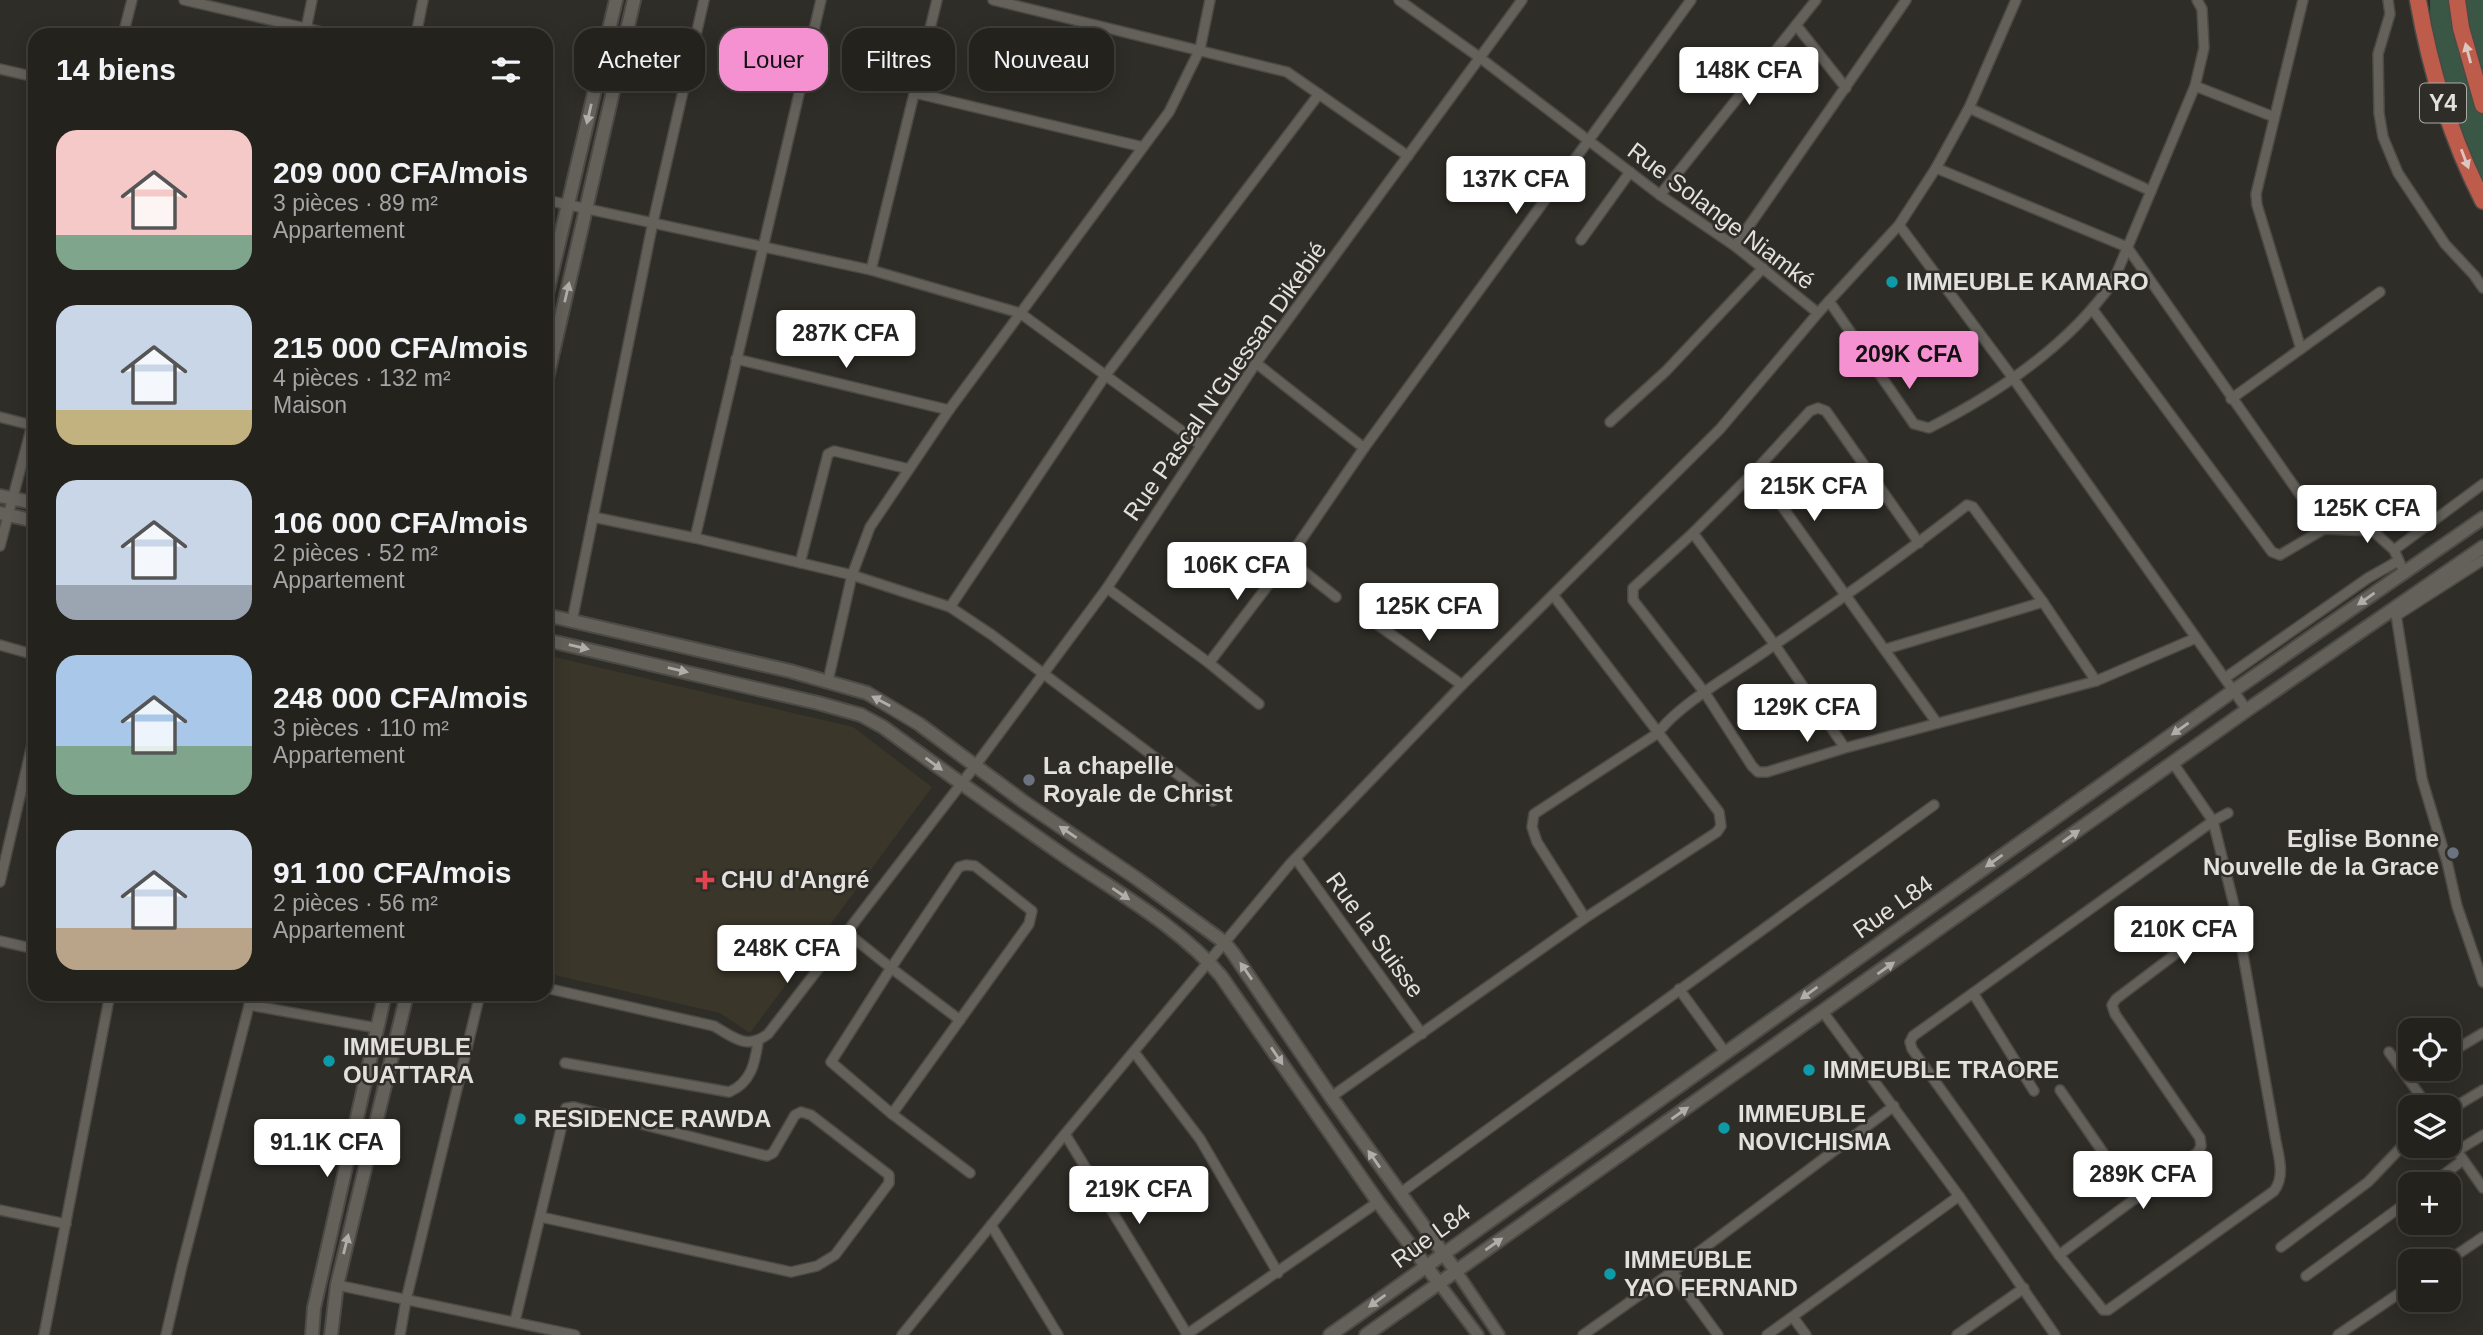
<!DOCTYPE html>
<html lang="fr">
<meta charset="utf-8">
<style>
body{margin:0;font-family:Helvetica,sans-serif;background:#2b2a26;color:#f1f3f6;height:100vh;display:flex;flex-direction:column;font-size:26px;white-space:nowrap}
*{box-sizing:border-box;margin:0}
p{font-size:23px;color:#a3a4a4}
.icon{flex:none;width:38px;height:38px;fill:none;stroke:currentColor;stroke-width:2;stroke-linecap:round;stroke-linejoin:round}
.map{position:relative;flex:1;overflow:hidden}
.details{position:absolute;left:28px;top:28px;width:525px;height:973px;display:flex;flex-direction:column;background:#23221d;border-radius:21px;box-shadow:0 4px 18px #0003,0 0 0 2px #403f3b}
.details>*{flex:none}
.guide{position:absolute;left:574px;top:28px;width:665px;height:63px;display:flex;gap:14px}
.controls{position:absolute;left:2398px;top:1018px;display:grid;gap:14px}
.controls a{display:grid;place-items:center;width:63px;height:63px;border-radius:14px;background:#23221d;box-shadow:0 4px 18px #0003,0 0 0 2px #403f3b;font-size:35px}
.price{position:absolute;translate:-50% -60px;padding:0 16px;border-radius:7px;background:#fff;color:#222;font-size:23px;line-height:46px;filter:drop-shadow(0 2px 4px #0008)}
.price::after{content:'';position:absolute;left:50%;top:42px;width:21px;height:16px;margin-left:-10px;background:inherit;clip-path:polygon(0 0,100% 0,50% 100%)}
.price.selected{background:#f590d1;color:#111}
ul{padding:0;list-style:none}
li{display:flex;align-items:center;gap:21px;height:175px;padding:0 28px}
li span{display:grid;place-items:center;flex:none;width:196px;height:140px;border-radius:21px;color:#555}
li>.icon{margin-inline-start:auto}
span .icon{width:84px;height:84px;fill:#fffc;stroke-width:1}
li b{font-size:30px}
h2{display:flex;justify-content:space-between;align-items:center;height:84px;padding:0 28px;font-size:30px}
.tag{padding:0 24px;border-radius:21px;background:#23221d;box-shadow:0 4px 18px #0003,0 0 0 2px #403f3b;font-size:24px;line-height:63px}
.tag.selected{background:#f590d1;color:#111}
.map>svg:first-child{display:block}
</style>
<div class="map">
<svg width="2483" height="1335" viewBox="0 0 2483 1335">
<rect width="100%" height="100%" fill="#2f2d27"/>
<!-- built -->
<path fill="#3b362a" d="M 546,655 L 853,727 L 932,787 L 750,1033 L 720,1013 L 546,973 Z"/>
<!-- green -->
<path fill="#3a5644" d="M 2430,0 L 2483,0 L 2483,189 L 2431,77 Z"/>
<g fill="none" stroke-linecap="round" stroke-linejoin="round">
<defs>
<g id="minor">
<path d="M 184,0 L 335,35"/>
<path d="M 821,0 L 695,538 L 852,575 L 950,607 L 992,635 L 1213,801"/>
<path d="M 993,0 L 1287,72 L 1408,156"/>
<path d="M 1399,0 L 1479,57 L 1660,195 L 1735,246 L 1818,313"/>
<path d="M 2388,0 L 2390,14 L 2378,54 L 2379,113 L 2383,137 L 2398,173 L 2445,244 L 2474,275 L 2483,288"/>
<path d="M 1796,25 L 1846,88"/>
<path d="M 306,29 L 312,0"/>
<path d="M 123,35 L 132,0"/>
<path d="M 416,35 L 423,0"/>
<path d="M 0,69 L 35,77"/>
<path d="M 2195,86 L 2274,117"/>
<path d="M 915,93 L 1143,147"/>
<path d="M 1969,108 L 2151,191"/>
<path d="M 1936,168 L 2127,247 L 2324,529"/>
<path d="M 1660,195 L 1816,0"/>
<path d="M 546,200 L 871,270 L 1020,313 L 1201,445"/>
<path d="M 1899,225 L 2013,378 L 2247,710"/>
<path d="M 1581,240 L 1630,172"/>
<path d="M 1735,246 L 1906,0"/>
<path d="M 871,270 L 937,0"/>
<path d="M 1829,301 L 1914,424 L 1929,428 C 1998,393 2068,346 2113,282 L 2195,86 L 2204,48 L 2202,9 L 2197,0"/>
<path d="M 2093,310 L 2272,552 L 2280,555 L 2324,529 L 2373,531 L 2394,550 L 2404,572"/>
<path d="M 2301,349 L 2257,205 L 2256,194 L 2303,0"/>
<path d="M 736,359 L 949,410"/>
<path d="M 1256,363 L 1364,448"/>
<path d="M 2231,399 L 2380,292"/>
<path d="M 0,417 L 35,426"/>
<path d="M 1610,422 L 1666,371 L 1763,268"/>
<path d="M 1756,470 L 1937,723"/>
<path d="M 593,517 L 695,538"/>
<path d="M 1693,533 L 1756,470 L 1810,411 L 1818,408 L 1826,411 L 1919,543"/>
<path d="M 0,546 L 35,414"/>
<path d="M 2394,550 L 2483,484"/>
<path d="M 1288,559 L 1336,597"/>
<path d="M 800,563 L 828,454 L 834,451 L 909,469"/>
<path d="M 1107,588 L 1209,663 L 1259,704"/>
<path d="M 950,607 L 1105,376 L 1319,94"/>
<path d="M 2395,608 L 2422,779 L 2447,862 L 2457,906 L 2483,982"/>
<path d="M 2396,616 L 2483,560"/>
<path d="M 572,621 L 653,222 L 704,0"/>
<path d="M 1378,625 L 1462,685"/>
<path d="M 0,645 L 35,655"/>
<path d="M 1886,649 L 2043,602"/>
<path d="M 1209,663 L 1288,559 L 1364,448 L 1691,0"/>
<path d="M 2225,678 L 2368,578 L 2398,561"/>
<path d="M 828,681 L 852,575 L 870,527 L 949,410 L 1169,112 L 1200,49 L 1210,0"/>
<path d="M 1845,748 L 1775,645 L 1693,533 L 1633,588 L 1633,600 L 1705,693 L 1752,766 L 1758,772 L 1767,772 L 1845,748 L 2096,681 L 2196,638"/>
<path d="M 2173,763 L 2213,821 L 2235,909 L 2275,1136 C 2278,1155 2286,1175 2274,1191 L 2108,1310 L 2103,1310 L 2059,1255 L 1912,1049 L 1910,1042 L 1913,1036 L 2213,821 L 2228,813"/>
<path d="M 1296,859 L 1422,1034"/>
<path d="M 0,882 L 35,732"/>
<path d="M 1585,918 L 1537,842 L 1532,827 L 1534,814 L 1658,733 C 1678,705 1734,673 1764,652 C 1833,605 1901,557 1967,505 L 1973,507 L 2043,602 L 2096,681"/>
<path d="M 846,932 L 891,968 L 959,867 L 966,865 L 975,866 L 1032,911 L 1029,924 L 892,1114"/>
<path d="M 0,941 L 35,949"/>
<path d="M 546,988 L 714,1026 C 734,1038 747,1050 768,1034 L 975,766 L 1107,588 L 1256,363 L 1522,0"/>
<path d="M 1679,989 L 1725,1052"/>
<path d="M 1973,993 L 2034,1091"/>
<path d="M 237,994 L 251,997"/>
<path d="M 249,1005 L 377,1028"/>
<path d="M 1823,1012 L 1959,1196 L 2055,1335"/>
<path d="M 960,1020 L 891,968 L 831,1062 L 892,1114 L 970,1173"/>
<path d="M 1134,1052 L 1200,1139 L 1278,1273"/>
<path d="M 2389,1052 L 2429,1108"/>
<path d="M 2448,1054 L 2483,1033"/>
<path d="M 565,1063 L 729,1092 C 751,1083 755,1063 758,1042"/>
<path d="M 2409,1078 L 2423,1069"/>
<path d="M 2060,1090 L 2135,1199"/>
<path d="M 1331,1097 L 1585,918 L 1717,832 L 1721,826 L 1719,812 L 1553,595"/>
<path d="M 2448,1111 L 2483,1090"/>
<path d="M 1065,1134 L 1187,1334"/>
<path d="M 2448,1138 L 2483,1188"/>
<path d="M 2457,1151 L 2483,1135"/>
<path d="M 2430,1185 L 2463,1160"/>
<path d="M 1399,1194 L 1934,805"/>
<path d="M 0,1210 L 66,1224"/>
<path d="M 991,1225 L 1058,1335"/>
<path d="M 2281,1247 L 2368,1182 L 2410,1138"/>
<path d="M 2059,1255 L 2198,1152 L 2201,1146 L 2200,1138 L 2115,1014 L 2112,1005 L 2116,999 L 2235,909"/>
<path d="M 2446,1262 L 2483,1237"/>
<path d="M 1672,1272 L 1718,1335"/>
<path d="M 2306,1276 L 2410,1200"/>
<path d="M 337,1285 L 575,1335"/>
<path d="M 1793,1317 L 1806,1335"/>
<path d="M 515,1321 L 566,1108 L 574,1107 L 767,1156 L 773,1153 L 795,1115 L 801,1112 L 811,1115 L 889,1175 L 889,1183 L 835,1255 L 817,1266 L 791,1272 L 541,1217"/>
<path d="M 44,1335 L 110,994"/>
<path d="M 166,1335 L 182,1266 L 252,994"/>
<path d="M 400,1335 L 406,1300 L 480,994"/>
<path d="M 902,1335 L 1065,1134 L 1290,864 L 1462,685 L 1720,429 L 1818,313 L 1899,225 L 1936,168 L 1969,108 L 2016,0"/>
<path d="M 1186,1335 L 1378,1202"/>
<path d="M 1583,1335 L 1672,1272 L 1894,1106"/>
<path d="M 1767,1335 L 1959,1196"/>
<path d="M 1957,1335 L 2024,1288"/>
<path d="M 2338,1335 L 2410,1286"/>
</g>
<g id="tertiary">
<path d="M 1456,1271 L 1499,1335"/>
<path d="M 1438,1282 L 1478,1335"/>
</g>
<g id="secondary">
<path d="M 546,298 L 616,0"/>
<path d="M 546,383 L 634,0"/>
<path d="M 0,496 L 35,503"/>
<path d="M 0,513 L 35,521"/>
<path d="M 546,615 L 790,671 L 867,693 L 919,724 L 1024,802 L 1136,878 L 1224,942 L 1233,953 L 1331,1097 L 1456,1271"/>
<path d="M 546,640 L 818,703 L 861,715 L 883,727 C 945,772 1007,816 1070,860 C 1120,894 1182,929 1221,976 L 1378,1202 L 1438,1282"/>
<path d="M 312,1335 L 314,1308 L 385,994"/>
<path d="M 331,1335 L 337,1285 L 407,994"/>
<path d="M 1330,1335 L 2233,691 L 2483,518"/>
<path d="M 1366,1335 L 2247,710 L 2483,547"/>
</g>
<g id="trunk">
<path d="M 2418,0 C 2430,69 2451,138 2483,201"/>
<path d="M 2457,0 L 2461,28 L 2483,105"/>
</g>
</defs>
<!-- minor casing -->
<use href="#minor" stroke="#4c4a46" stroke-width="12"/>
<!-- tertiary casing -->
<use href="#tertiary" stroke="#4c4a46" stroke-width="14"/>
<!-- secondary casing -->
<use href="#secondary" stroke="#4c4a46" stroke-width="16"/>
<!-- trunk casing -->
<use href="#trunk" stroke="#4c4a46" stroke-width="19"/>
<!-- minor -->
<use href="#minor" stroke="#64615b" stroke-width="9"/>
<!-- tertiary -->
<use href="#tertiary" stroke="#64615b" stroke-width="10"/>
<!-- secondary -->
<use href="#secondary" stroke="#64615b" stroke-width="12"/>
<!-- trunk -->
<use href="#trunk" stroke="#be5c4c" stroke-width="16"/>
</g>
<!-- one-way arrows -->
<defs><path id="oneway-solid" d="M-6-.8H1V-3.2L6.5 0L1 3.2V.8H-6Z" transform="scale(1.75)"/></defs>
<g fill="#dcc6c1">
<use href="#oneway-solid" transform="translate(2468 53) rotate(-105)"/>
<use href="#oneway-solid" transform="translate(2465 159) rotate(69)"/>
</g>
<g fill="#b0aeaa">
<use href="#oneway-solid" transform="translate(589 114) rotate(103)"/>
<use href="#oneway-solid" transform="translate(567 292) rotate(-77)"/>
<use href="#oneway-solid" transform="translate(2366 599) rotate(145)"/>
<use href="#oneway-solid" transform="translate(579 647) rotate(13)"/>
<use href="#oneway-solid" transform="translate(678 670) rotate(13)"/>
<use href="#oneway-solid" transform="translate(881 701) rotate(-152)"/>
<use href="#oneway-solid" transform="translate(2180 729) rotate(145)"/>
<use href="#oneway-solid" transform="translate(934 764) rotate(36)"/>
<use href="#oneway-solid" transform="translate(1068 832) rotate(-146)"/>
<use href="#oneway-solid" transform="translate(2071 836) rotate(-35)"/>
<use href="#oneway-solid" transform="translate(1994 861) rotate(145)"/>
<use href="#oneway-solid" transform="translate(1121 894) rotate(34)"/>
<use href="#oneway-solid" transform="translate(1886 968) rotate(-35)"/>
<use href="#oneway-solid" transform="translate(1246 971) rotate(-125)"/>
<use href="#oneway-solid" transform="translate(1809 993) rotate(144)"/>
<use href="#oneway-solid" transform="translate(1277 1056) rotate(56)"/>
<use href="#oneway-solid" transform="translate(1680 1113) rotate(-35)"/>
<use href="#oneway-solid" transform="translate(1374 1159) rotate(-125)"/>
<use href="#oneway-solid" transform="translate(346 1244) rotate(-76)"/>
<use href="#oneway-solid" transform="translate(1494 1244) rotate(-35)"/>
<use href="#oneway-solid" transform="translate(1377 1301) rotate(144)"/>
</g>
<!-- markers -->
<g fill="#0f9aa8" stroke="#2f2d27" stroke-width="2.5">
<circle cx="1892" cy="282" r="7"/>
<circle cx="329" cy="1061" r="7"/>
<circle cx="1809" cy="1070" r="7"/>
<circle cx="520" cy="1119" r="7"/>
<circle cx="1724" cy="1128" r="7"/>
<circle cx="1610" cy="1274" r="7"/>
</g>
<g fill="#6b7280" stroke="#2f2d27" stroke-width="2.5">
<circle cx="1029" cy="780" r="7"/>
<circle cx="2453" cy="853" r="7"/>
</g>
<path fill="#e0444e" stroke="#2f2d27" stroke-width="2.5" d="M701.5 869.5h7v7h7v7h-7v7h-7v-7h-7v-7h7z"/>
<g text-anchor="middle" stroke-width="5" stroke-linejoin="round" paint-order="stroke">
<!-- shield labels -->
<rect fill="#2f2d27" stroke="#adaba7" stroke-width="2" x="2420" y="83.5" width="46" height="39" rx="5"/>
<g font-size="23" font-weight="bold" fill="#e3e1de">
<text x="2443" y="111">Y4</text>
</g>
<!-- street labels -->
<g font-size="24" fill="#e3e1de" stroke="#2f2d27">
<text transform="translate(1721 216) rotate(37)" y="8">Rue Solange Niamké</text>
<text transform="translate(1225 381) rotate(-55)" y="8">Rue Pascal N'Guessan Dikebié</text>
<text transform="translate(1893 907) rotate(-35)" y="8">Rue L84</text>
<text transform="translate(1375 935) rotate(54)" y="8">Rue la Suisse</text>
<text transform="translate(1431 1236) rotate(-36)" y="8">Rue L84</text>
</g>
<!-- poi labels -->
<g font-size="24" font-weight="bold" fill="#e3e1de" stroke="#2f2d27" text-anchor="start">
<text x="1906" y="290">IMMEUBLE KAMARO</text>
<text x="1043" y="774">La chapelle<tspan x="1043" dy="28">Royale de Christ</tspan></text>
<text x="2439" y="847" text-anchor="end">Eglise Bonne<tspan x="2439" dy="28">Nouvelle de la Grace</tspan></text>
<text x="721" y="888">CHU d'Angré</text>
<text x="343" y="1055">IMMEUBLE<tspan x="343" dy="28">OUATTARA</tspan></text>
<text x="1823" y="1078">IMMEUBLE TRAORE</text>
<text x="1738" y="1122">IMMEUBLE<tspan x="1738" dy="28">NOVICHISMA</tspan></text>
<text x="534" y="1127">RESIDENCE RAWDA</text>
<text x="1624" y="1268">IMMEUBLE<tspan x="1624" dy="28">YAO FERNAND</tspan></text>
</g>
</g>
</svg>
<div class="controls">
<a><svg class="icon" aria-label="locate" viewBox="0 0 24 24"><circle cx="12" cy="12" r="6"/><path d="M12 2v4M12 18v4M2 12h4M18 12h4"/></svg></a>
<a><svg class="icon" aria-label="layers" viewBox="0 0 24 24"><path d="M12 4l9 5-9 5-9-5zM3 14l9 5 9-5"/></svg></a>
<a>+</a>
<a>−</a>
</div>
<b class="price" style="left:1749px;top:107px">148K CFA</b>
<b class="price" style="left:1516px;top:216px">137K CFA</b>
<b class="price" style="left:846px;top:370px">287K CFA</b>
<b class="price selected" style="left:1909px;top:391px">209K CFA</b>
<b class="price" style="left:1814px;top:523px">215K CFA</b>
<b class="price" style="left:2367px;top:545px">125K CFA</b>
<b class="price" style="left:1237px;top:602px">106K CFA</b>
<b class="price" style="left:1429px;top:643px">125K CFA</b>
<b class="price" style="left:1807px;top:744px">129K CFA</b>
<b class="price" style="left:2184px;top:966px">210K CFA</b>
<b class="price" style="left:787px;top:985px">248K CFA</b>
<b class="price" style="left:327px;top:1179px">91.1K CFA</b>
<b class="price" style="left:2143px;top:1211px">289K CFA</b>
<b class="price" style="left:1139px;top:1226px">219K CFA</b>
<div class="guide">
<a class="tag">Acheter</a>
<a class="tag selected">Louer</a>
<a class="tag">Filtres</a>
<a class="tag">Nouveau</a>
</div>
<section class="details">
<h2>14 biens<svg class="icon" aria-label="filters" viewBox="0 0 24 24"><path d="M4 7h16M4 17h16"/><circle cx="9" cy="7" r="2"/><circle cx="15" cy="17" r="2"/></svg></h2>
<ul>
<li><span style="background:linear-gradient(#f6c9c9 75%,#7fa58c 0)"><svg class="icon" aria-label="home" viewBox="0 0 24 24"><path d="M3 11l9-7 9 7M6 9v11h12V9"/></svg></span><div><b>209 000 CFA/mois</b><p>3 pièces · 89 m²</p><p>Appartement</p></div></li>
<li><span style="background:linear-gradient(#c9d6e8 75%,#c2b280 0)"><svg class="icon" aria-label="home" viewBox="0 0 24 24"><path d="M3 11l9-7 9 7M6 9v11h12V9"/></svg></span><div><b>215 000 CFA/mois</b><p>4 pièces · 132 m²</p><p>Maison</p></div></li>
<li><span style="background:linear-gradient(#c9d6e8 75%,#9aa5b1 0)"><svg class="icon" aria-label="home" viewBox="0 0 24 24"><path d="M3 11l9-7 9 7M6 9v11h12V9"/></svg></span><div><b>106 000 CFA/mois</b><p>2 pièces · 52 m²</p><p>Appartement</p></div></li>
<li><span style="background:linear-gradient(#a9c7e8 65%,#7fa58c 0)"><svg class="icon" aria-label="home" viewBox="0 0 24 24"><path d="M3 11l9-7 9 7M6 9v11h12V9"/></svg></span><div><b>248 000 CFA/mois</b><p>3 pièces · 110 m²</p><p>Appartement</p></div></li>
<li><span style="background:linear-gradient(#c9d6e8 70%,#b9a48a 0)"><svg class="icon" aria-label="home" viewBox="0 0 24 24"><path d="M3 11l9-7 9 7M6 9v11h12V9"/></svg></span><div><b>91 100 CFA/mois</b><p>2 pièces · 56 m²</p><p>Appartement</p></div></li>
</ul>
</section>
</div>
